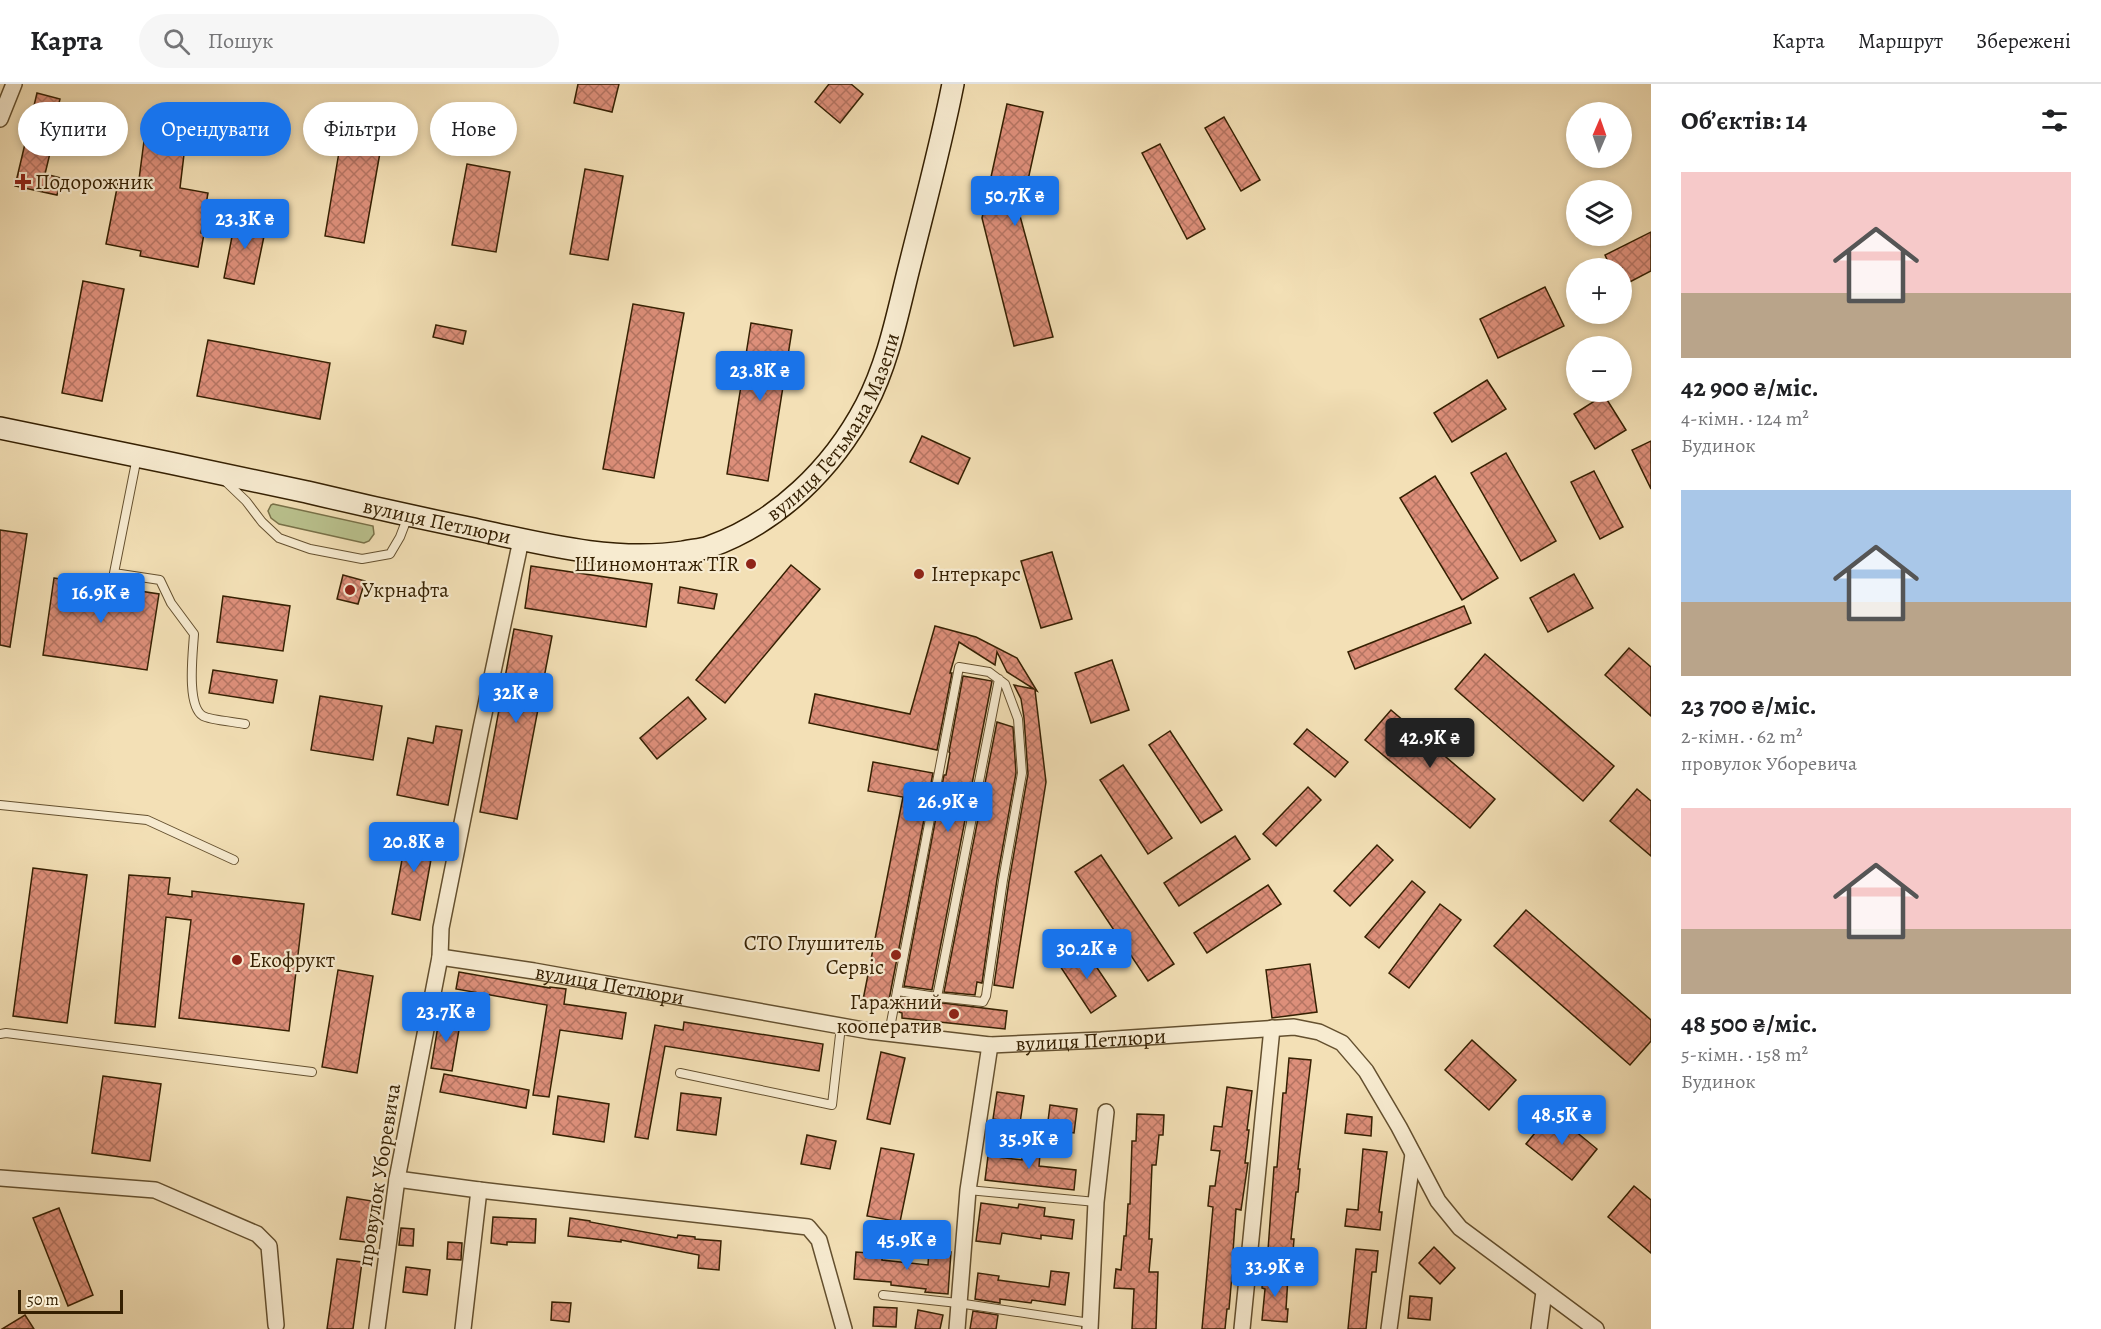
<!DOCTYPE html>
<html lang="uk">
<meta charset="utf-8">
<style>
body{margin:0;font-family:Alegreya,serif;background:#f6f6f6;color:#202124;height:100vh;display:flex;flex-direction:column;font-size:22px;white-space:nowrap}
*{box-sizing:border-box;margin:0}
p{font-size:20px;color:#757577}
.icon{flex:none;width:33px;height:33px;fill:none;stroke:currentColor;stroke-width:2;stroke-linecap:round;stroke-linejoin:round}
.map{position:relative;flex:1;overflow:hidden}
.details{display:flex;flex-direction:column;background:#fff;width:450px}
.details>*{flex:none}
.banner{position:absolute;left:18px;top:18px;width:570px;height:54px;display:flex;gap:12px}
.needle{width:39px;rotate:2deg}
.tools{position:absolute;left:1566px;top:18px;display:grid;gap:12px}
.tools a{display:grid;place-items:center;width:66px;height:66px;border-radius:50%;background:#fff;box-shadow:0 3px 9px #0003;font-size:30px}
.scale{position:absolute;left:18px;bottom:15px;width:105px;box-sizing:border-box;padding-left:6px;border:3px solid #352002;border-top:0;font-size:16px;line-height:21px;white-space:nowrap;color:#352002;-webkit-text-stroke:4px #f7ebd0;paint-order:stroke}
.price{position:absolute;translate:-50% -51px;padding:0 14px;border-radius:6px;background:#1a73e8;color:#fff;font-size:20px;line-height:39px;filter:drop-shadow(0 2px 3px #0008)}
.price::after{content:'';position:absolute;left:50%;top:36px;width:18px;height:14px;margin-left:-9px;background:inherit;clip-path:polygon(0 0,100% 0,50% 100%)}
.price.current{background:#222;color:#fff}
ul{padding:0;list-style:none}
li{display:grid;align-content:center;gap:12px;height:318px;padding:0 30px}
li span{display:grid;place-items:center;height:186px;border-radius:0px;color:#555}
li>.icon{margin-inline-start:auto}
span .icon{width:108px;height:108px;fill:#fffc;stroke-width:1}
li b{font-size:26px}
h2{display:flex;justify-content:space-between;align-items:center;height:72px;padding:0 30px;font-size:26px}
.chip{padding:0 21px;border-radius:27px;background:#fff;box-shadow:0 3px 9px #0003;font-size:21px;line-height:54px}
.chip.current{background:#1a73e8;color:#fff}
header{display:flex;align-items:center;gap:36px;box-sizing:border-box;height:84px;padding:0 30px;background:#fff;border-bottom:2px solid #e0e0e0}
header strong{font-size:28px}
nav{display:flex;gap:33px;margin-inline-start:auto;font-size:21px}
.search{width:420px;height:54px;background:#f6f6f6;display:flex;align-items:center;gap:15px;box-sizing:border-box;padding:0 21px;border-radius:33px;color:#757577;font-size:22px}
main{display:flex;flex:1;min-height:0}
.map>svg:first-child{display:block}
</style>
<header>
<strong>Карта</strong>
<div class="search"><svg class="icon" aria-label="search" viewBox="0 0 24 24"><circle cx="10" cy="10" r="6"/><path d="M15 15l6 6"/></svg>Пошук</div>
<nav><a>Карта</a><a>Маршрут</a><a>Збережені</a></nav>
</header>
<main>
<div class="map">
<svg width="1651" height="1245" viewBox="0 0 1651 1245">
<defs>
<pattern id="building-cross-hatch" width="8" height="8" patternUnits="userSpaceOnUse" patternTransform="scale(1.5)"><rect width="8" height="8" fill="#dd8f7a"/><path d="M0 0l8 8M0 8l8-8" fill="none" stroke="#b47462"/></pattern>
</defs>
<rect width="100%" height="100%" fill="#f3e0b6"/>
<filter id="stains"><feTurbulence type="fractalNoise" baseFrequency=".00333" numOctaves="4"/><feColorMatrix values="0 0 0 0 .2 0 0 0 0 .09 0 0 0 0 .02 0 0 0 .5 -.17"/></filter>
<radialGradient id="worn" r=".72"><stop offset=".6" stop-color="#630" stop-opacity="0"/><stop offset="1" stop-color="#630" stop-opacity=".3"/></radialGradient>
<!-- grass -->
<path fill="#bac28e" stroke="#787148" stroke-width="1.5" d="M 273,420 L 373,442 L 374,450 L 369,457 L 364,459 L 279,440 L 271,434 L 268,427 L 271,421 Z"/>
<!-- building -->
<g fill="url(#building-cross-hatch)" stroke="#352002" stroke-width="1.5">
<path d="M 578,0 L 619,0 L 612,28 L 574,19 Z"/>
<path d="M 829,0 L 851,0 L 863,10 L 840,39 L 815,18 Z"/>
<path d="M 37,9 L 60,15 L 48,64 L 51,65 L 45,90 L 65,95 L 62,108 L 58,107 L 57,111 L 15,102 Z"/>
<path d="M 1007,20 L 1043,28 L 1020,132 L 1053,253 L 1014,262 L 982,134 Z"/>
<path d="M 1224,33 L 1260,96 L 1241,107 L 1205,44 Z"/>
<path d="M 341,56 L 381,63 L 364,159 L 325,152 Z"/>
<path d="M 144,57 L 185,62 L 180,104 L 208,109 L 201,149 L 204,150 L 198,183 L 140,172 L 141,167 L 106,160 L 118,99 L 138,103 Z"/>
<path d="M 1160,60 L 1205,145 L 1187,155 L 1142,69 Z"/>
<path d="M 467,80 L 510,88 L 496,168 L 452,161 Z"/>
<path d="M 585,85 L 623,92 L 608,176 L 570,170 Z"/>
<path d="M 236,132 L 267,138 L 254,200 L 224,194 Z"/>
<path d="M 1651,148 L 1651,187 L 1622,202 L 1622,184 L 1611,184 L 1605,171 Z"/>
<path d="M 83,197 L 124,205 L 102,317 L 62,309 Z"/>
<path d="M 1545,203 L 1564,242 L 1498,274 L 1480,235 Z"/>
<path d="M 633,220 L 684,229 L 654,394 L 603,385 Z"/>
<path d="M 751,239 L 792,246 L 768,397 L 727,390 Z"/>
<path d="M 436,241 L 466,247 L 463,260 L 433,253 Z"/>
<path d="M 208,256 L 330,279 L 320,335 L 197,312 Z"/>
<path d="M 1487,296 L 1506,325 L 1452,358 L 1434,329 Z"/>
<path d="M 1604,311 L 1626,346 L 1595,365 L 1574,330 Z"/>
<path d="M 922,352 L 970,374 L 958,400 L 910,378 Z"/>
<path d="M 1651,357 L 1651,405 L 1632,366 Z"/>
<path d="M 1506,369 L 1556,457 L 1521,477 L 1471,389 Z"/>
<path d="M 1594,387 L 1623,443 L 1600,455 L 1571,398 Z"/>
<path d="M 1435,392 L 1498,494 L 1462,516 L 1400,414 Z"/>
<path d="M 0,446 L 27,450 L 10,563 L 0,561 Z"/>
<path d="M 1052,468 L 1072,535 L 1041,544 L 1021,477 Z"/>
<path d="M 791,481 L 820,505 L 725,619 L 696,596 Z"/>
<path d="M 531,482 L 652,500 L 646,543 L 525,524 Z"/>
<path d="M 1574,490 L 1593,524 L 1548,548 L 1530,514 Z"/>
<path d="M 343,491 L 365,497 L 358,520 L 337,515 Z"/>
<path d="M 54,494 L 159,510 L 147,586 L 43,571 Z"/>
<path d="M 680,503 L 717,510 L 714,525 L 678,519 Z"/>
<path d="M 223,512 L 290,522 L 283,567 L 217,558 Z"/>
<path d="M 1464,522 L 1471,539 L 1355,585 L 1348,568 Z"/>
<path d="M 935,542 L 976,553 L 1017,574 L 1037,607 L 1035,606 L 1046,698 L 1013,904 L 994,901 L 1009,797 L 1028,690 L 1024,634 L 1021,615 L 1014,601 L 1034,605 L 1007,588 L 997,568 L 995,581 L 959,558 L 950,589 L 952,589 L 937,666 L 809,639 L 815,610 L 910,630 Z"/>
<path d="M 514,545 L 552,552 L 517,735 L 480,728 Z"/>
<path d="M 1629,564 L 1651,583 L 1651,632 L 1605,591 Z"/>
<path d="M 1485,570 L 1614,682 L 1583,717 L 1455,605 Z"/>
<path d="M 1112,576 L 1129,626 L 1091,639 L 1075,589 Z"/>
<path d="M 213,586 L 277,596 L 273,619 L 209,609 Z"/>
<path d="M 963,592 L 992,597 L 932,906 L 904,902 L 944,691 L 946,691 L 950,669 L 949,668 Z"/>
<path d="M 320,612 L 382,622 L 373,676 L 311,666 Z"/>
<path d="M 688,613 L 706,635 L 657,675 L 640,654 Z"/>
<path d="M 1391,626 L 1495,715 L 1470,744 L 1365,656 Z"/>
<path d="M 997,638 L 1013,643 L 1016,689 L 997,795 L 982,899 L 977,898 L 975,911 L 944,908 Z"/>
<path d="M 436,642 L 462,646 L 448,721 L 397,711 L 408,654 L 433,659 Z"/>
<path d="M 1307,645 L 1348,678 L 1335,693 L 1294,660 Z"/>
<path d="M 1170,647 L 1222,726 L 1201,739 L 1149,661 Z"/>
<path d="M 873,678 L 933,689 L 887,926 L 862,921 L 903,713 L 868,707 Z"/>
<path d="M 1123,681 L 1172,754 L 1148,770 L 1100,696 Z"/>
<path d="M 1308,703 L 1321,716 L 1276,762 L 1263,750 Z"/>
<path d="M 1637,705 L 1651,717 L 1651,772 L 1610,737 Z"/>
<path d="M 408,743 L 436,748 L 420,836 L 392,830 Z"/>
<path d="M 1235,752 L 1250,775 L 1179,822 L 1164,799 Z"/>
<path d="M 1377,761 L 1393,776 L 1350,822 L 1334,807 Z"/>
<path d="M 1101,771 L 1174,880 L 1148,897 L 1075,788 Z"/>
<path d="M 33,784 L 87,791 L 67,939 L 13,932 Z"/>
<path d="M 129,791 L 170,794 L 168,810 L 192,813 L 192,807 L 304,820 L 289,947 L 179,934 L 191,836 L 166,833 L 155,943 L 115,939 Z"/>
<path d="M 1412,797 L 1425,808 L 1379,864 L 1365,853 Z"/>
<path d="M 1268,801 L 1281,820 L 1207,869 L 1194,849 Z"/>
<path d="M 1440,820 L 1461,836 L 1409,904 L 1389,889 Z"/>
<path d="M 1526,826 L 1651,936 L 1651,957 L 1630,981 L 1494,862 Z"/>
<path d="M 1083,863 L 1116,912 L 1091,929 L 1058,879 Z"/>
<path d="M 1310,880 L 1317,928 L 1272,934 L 1266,886 Z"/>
<path d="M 338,886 L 373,892 L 357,989 L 322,983 Z"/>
<path d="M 459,888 L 550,904 L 550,903 L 566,905 L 564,920 L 626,929 L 622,955 L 560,946 L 549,1013 L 533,1011 L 547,921 L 456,905 Z"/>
<path d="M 902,914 L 1007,927 L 1005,945 L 902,934 L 902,929 L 899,928 Z"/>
<path d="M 440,930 L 461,934 L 452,987 L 431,984 Z"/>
<path d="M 684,938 L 823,960 L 819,987 L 665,962 L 648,1055 L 635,1053 L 655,941 L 683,946 Z"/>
<path d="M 1472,956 L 1516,996 L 1489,1026 L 1445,986 Z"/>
<path d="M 881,968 L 905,974 L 890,1040 L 867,1035 Z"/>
<path d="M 1289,974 L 1311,976 L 1298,1085 L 1300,1085 L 1298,1108 L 1296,1108 L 1291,1155 L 1294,1155 L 1293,1168 L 1268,1166 L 1274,1083 L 1277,1083 L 1283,1009 L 1286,1009 Z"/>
<path d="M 444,990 L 529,1006 L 526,1024 L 440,1008 Z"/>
<path d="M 103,992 L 161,1000 L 150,1077 L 92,1069 Z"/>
<path d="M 1227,1003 L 1252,1007 L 1247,1046 L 1249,1046 L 1245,1079 L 1248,1079 L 1241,1126 L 1236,1125 L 1233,1168 L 1237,1168 L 1235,1191 L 1232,1191 L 1229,1225 L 1227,1225 L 1225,1245 L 1202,1245 L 1213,1123 L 1208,1122 L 1210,1102 L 1215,1102 L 1220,1067 L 1211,1066 L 1214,1042 L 1222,1043 Z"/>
<path d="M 997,1008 L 1024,1012 L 1020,1039 L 993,1035 Z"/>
<path d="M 681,1009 L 721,1014 L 716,1051 L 677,1046 Z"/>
<path d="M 558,1012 L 609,1020 L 604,1058 L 553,1050 Z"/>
<path d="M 1050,1021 L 1077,1025 L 1074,1049 L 1047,1045 Z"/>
<path d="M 1552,1028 L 1597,1065 L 1572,1096 L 1526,1060 Z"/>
<path d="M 1137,1030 L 1164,1031 L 1163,1051 L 1159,1051 L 1156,1081 L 1152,1081 L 1149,1155 L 1152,1155 L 1149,1188 L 1158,1188 L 1156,1245 L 1132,1245 L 1134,1205 L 1114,1204 L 1116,1185 L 1121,1186 L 1124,1152 L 1126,1152 L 1128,1120 L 1130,1120 L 1132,1057 L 1136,1057 Z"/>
<path d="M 1347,1030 L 1372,1033 L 1371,1052 L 1345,1049 Z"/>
<path d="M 807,1051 L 836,1057 L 830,1085 L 801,1080 Z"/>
<path d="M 1024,1057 L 1041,1059 L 1039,1082 L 1076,1086 L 1074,1106 L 985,1096 L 988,1072 L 1022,1076 Z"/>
<path d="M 881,1064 L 914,1070 L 900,1138 L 867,1132 Z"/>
<path d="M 1363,1065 L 1387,1068 L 1379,1128 L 1382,1128 L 1380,1146 L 1345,1142 L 1347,1125 L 1358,1126 Z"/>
<path d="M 1634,1102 L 1651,1116 L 1651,1169 L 1608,1133 Z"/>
<path d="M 347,1113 L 372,1117 L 365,1158 L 340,1155 Z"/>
<path d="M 981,1119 L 1018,1124 L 1019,1120 L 1045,1124 L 1044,1132 L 1074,1136 L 1072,1155 L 1041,1151 L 1041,1155 L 1002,1149 L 1000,1160 L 976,1157 Z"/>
<path d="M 59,1124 L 93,1211 L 68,1222 L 33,1134 Z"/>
<path d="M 493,1133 L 536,1135 L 535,1159 L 507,1158 L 507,1161 L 491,1159 Z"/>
<path d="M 570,1134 L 590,1137 L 590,1138 L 677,1154 L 678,1151 L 695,1153 L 695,1155 L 721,1157 L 719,1186 L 698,1184 L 699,1171 L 621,1156 L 621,1158 L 568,1152 Z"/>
<path d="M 401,1144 L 414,1145 L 413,1162 L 399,1161 Z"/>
<path d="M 448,1158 L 462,1159 L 461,1176 L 447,1175 Z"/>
<path d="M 1434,1163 L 1455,1184 L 1440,1200 L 1419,1179 Z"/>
<path d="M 1356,1165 L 1378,1167 L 1376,1188 L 1372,1188 L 1366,1245 L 1348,1245 Z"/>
<path d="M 929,1166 L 951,1168 L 948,1210 L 925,1208 L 926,1205 L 891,1201 L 891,1198 L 854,1195 L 856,1168 L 882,1170 L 882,1176 L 928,1181 Z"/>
<path d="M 337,1175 L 362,1178 L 353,1245 L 327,1245 Z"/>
<path d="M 406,1183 L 430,1186 L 427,1211 L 403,1208 Z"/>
<path d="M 1051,1187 L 1069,1189 L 1065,1221 L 1032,1216 L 1031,1219 L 1000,1215 L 1000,1219 L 975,1215 L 978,1189 L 999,1192 L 998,1196 L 1049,1203 Z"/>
<path d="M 1263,1191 L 1288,1193 L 1286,1225 L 1288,1225 L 1287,1238 L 1262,1236 L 1265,1205 L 1262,1204 Z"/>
<path d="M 1410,1212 L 1432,1214 L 1430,1236 L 1408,1234 Z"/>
<path d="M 552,1218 L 571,1219 L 569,1238 L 551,1236 Z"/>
<path d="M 874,1223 L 897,1224 L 896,1243 L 873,1242 Z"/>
<path d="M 918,1226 L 943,1231 L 940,1245 L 915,1245 Z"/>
<path d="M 973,1227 L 998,1231 L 996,1245 L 970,1245 Z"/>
<path d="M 25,1231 L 34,1245 L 2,1245 Z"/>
</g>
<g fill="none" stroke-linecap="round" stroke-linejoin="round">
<defs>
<g id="service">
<path d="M 137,373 L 114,489 L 160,496 L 171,519 L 194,550 C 193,568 186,622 203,632 C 210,636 236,638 245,640"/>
<path d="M 224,396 L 246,417 L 262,438 L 279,454 L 310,465 L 362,475 L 390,470 L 400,453 L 408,432"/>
<path d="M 0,721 L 147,736 L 234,776"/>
<path d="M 897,907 L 937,913"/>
<path d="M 889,949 L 959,583 L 989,588 L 1005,600 L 1018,635 L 1022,689 L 1003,796 L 986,912 L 983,918 L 937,913 L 999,595"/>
<path d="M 0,950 L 6,949 L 312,988"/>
<path d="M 680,989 L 832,1021 L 841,942"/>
<path d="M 968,1106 L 1096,1118"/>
<path d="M 883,1211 L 958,1219 L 1090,1239"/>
</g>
<g id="minor">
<path d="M 0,35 L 14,0"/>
<path id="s1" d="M 440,873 L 534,887 L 869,947 L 990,961 L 1101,956 L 1294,943 L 1319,948 L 1342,959 L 1366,987 L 1399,1043 L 1438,1117 L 1460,1144 L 1596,1245"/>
<path d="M 0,1094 L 155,1106 L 257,1150 L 269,1162 L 276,1241"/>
<path d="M 397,1095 L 479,1106 L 808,1143 L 819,1156 L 844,1245"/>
<path d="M 377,1245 L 397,1095 L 440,873 L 441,844 L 481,644 L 521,456"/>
<path d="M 463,1245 L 479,1106"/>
<path d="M 957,1245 L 968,1106 L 990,961"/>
<path d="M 1090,1245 L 1096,1118 L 1106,1028"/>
<path d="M 1242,1245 L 1272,944"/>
<path d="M 1389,1245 L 1413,1070"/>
<path d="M 1539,1245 L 1544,1208"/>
</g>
<g id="secondary">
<path id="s2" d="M 0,344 C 102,365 205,386 307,408 C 361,421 415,433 469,444 C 539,459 612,479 684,468 C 692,466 701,466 709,463 C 777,439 833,384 866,321 C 889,277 898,227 910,180 C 925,120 941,61 953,0"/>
</g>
</defs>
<!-- service casing -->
<use href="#service" stroke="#64502f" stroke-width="10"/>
<!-- minor casing -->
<use href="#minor" stroke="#64502f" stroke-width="18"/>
<!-- secondary casing -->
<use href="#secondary" stroke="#352002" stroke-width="24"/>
<!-- service -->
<use href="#service" stroke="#f7ebd0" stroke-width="8"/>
<!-- minor -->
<use href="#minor" stroke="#f7ebd0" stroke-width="15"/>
<!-- secondary -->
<use href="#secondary" stroke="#f7ebd0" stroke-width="21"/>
</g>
<!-- markers -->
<g fill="#8f2418" stroke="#f7ebd0" stroke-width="2">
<path d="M20 89h6v6h6v6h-6v6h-6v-6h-6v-6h6z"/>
<circle cx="751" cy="480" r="6"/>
<circle cx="919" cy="490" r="6"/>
<circle cx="350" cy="506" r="6"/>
<circle cx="896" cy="871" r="6"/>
<circle cx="237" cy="876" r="6"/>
<circle cx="954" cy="930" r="6"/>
</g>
<g text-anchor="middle" stroke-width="4.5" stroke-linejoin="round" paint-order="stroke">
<!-- poi labels -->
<g font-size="21" fill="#352002" stroke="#f7ebd0" text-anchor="start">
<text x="35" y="105">Подорожник</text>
<text x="739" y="487" text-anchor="end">Шиномонтаж TIR</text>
<text x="931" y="497">Інтеркарс</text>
<text x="362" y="513">Укрнафта</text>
<text x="884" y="866" text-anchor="end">СТО Глушитель<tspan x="884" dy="24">Сервіс</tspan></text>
<text x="249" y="883">Екофрукт</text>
<text x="942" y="925" text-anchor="end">Гаражний<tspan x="942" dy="24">кооператив</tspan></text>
</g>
<!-- street labels -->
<g font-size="21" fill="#352002" stroke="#f7ebd0">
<text dy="7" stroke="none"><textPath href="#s2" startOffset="903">вулиця Гетьмана Мазепи</textPath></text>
<text dy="7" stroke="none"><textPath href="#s2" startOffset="447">вулиця Петлюри</textPath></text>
<text dy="7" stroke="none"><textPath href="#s1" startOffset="172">вулиця Петлюри</textPath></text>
<text dy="7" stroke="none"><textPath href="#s1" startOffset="658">вулиця Петлюри</textPath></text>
<text transform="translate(379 1091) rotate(-81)" y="7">провулок Уборевича</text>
</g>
</g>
<rect width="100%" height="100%" filter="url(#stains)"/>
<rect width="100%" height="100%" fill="url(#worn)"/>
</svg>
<div class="tools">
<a><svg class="needle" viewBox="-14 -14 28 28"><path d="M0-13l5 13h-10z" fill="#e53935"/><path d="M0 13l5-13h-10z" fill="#757577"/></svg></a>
<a><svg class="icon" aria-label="layers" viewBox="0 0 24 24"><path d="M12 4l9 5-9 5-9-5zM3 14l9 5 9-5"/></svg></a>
<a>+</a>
<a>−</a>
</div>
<div class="scale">50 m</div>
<b class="price" style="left:1015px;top:143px">50.7K ₴</b>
<b class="price" style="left:245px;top:166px">23.3K ₴</b>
<b class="price" style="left:760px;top:318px">23.8K ₴</b>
<b class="price" style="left:101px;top:540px">16.9K ₴</b>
<b class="price" style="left:516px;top:640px">32K ₴</b>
<b class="price current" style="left:1430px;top:685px">42.9K ₴</b>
<b class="price" style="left:948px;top:749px">26.9K ₴</b>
<b class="price" style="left:414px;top:789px">20.8K ₴</b>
<b class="price" style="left:1087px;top:896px">30.2K ₴</b>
<b class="price" style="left:446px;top:959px">23.7K ₴</b>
<b class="price" style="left:1562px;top:1062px">48.5K ₴</b>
<b class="price" style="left:1029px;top:1086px">35.9K ₴</b>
<b class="price" style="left:907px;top:1187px">45.9K ₴</b>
<b class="price" style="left:1275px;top:1214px">33.9K ₴</b>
<div class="banner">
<a class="chip">Купити</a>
<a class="chip current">Орендувати</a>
<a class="chip">Фільтри</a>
<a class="chip">Нове</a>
</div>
</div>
<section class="details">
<h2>Об’єктів: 14<svg class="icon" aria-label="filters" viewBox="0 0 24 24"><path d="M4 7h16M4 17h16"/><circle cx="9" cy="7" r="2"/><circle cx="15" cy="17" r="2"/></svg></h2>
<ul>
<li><span style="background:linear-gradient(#f6c9c9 65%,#b9a48a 0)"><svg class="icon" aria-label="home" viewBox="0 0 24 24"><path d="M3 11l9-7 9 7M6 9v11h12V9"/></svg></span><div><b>42 900 ₴/міс.</b><p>4-кімн. · 124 m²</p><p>Будинок</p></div></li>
<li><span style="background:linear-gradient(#a9c7e8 60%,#b9a48a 0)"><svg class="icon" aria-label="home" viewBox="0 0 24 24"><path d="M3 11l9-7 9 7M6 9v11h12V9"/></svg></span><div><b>23 700 ₴/міс.</b><p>2-кімн. · 62 m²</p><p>провулок Уборевича</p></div></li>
<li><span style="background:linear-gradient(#f6c9c9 65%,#b9a48a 0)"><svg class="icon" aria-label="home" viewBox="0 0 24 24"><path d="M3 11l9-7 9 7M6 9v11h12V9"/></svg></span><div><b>48 500 ₴/міс.</b><p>5-кімн. · 158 m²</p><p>Будинок</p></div></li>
</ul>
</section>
</main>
